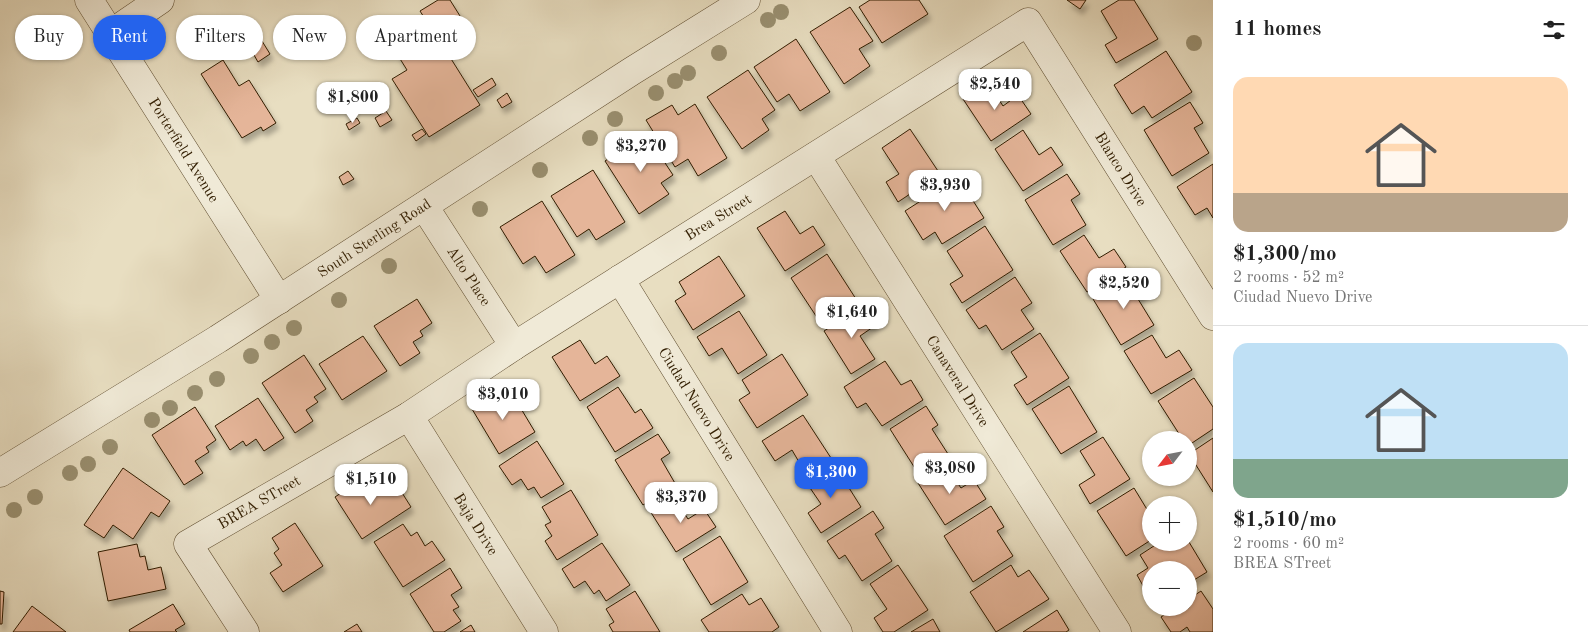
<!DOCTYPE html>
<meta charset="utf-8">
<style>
body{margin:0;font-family:"Old Standard TT",serif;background:#f2f2f2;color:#222;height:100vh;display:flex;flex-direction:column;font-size:19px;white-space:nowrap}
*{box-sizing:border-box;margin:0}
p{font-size:16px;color:#767676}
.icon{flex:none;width:28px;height:28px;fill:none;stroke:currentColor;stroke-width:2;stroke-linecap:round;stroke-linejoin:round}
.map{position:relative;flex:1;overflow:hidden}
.side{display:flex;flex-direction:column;background:#fff;width:375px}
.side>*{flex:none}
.hud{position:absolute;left:15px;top:15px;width:475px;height:45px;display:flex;gap:10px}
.needle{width:32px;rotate:238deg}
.controls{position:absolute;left:1142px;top:431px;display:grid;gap:10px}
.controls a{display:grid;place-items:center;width:55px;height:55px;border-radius:50%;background:#fff;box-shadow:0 1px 4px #0004;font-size:25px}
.price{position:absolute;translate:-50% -42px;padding:0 11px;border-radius:10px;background:#fff;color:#222;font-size:16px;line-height:32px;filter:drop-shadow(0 1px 2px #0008)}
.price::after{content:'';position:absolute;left:50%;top:30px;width:15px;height:11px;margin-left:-8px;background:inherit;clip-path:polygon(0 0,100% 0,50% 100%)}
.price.on{background:#2563eb;color:#fff}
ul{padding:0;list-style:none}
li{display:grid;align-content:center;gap:10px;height:265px;padding:0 20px}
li+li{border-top:1px solid #e0e0e0}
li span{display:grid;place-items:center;height:155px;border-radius:15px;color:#555}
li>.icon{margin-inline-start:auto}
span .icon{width:90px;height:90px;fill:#fffc;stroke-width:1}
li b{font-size:21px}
h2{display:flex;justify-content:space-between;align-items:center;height:60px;padding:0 20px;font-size:21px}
.tag{padding:0 18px;border-radius:22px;background:#fff;box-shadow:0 1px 4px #0004;font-size:18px;line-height:45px}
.tag.on{background:#2563eb;color:#fff}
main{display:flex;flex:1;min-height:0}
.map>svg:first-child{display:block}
</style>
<main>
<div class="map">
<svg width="1213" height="632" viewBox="0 0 1213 632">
<defs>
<filter id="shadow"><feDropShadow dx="3" dy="5.5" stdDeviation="2.5" flood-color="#0004"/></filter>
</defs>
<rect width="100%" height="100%" fill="#e8dec1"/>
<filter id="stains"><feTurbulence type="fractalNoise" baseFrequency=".004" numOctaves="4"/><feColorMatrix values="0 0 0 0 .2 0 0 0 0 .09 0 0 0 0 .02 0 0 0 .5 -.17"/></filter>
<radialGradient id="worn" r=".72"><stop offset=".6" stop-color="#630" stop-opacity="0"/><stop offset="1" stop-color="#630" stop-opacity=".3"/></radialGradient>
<!-- building -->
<g fill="#e5b599" stroke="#311d00" filter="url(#shadow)">
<path d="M 438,0 L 450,0 L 460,16 L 434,33 L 420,11 Z"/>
<path d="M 870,0 L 919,0 L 928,14 L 882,43 L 859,7 Z"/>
<path d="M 1067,0 L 1086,0 L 1080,9 Z"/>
<path d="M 1119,0 L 1134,0 L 1158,39 L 1116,63 L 1105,45 L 1117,38 L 1101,11 Z"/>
<path d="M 850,7 L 873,41 L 859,49 L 870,66 L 844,84 L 810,32 Z"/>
<path d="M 378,24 L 397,24 L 398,51 L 379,51 Z"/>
<path d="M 424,37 L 433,53 L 443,46 L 480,105 L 429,137 L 392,79 L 407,70 L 397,54 Z"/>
<path d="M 796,39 L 830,92 L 800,111 L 789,94 L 777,102 L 754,67 Z"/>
<path d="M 262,41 L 270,54 L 258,62 L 250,48 Z"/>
<path d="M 1166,51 L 1192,92 L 1152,118 L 1144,106 L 1132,114 L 1114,85 Z"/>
<path d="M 223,60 L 239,86 L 249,80 L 276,123 L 263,131 L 261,127 L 242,138 L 201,74 Z"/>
<path d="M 748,70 L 775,110 L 762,119 L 769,130 L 742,149 L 707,97 Z"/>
<path d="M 492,78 L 496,85 L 478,97 L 473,90 Z"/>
<path d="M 988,83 L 1003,106 L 1018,95 L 1031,114 L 991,141 L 963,99 Z"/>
<path d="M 507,93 L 512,102 L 502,108 L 497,100 Z"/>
<path d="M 1190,102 L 1203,123 L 1194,128 L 1209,153 L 1172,176 L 1144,130 Z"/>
<path d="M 695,104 L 727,158 L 698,176 L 688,159 L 675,167 L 646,120 L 672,105 L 678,115 Z"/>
<path d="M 386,111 L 392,120 L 380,127 L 375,118 Z"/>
<path d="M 357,118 L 360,123 L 349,130 L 346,124 Z"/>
<path d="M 422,129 L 426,134 L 416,141 L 412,135 Z"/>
<path d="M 910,129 L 940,174 L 898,202 L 886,182 L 899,174 L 882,148 Z"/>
<path d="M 1023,130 L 1039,155 L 1051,147 L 1063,165 L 1023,191 L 995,149 Z"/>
<path d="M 646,134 L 673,175 L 661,183 L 669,194 L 639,214 L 605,161 Z"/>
<path d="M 1213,164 L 1213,218 L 1207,208 L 1195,215 L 1177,187 Z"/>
<path d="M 593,170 L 625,222 L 596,240 L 589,229 L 577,237 L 551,196 Z"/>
<path d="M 348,171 L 354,179 L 343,185 L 339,177 Z"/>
<path d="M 1067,174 L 1080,194 L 1071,200 L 1086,225 L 1053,245 L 1025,200 Z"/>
<path d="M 958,177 L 984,218 L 942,244 L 935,232 L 923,240 L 905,211 Z"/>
<path d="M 542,201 L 575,255 L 546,273 L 535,256 L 523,264 L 500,227 Z"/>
<path d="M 785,211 L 800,234 L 813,226 L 825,245 L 785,271 L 757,228 Z"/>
<path d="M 985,226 L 1013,270 L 962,303 L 950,284 L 963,276 L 947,251 Z"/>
<path d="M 1084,235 L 1099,258 L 1114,249 L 1126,267 L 1087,292 L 1060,251 Z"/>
<path d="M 827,254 L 856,299 L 820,322 L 791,278 Z"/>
<path d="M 719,256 L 745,296 L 693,330 L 675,301 L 686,294 L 679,282 Z"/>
<path d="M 1132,276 L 1144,295 L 1138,299 L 1154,325 L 1121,345 L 1093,299 Z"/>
<path d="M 1015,277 L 1032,303 L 1021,310 L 1034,329 L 1002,350 L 986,325 L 979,329 L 966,310 Z"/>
<path d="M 417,299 L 432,323 L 420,331 L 423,336 L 413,342 L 420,353 L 400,366 L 374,326 Z"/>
<path d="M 864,306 L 876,325 L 860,336 L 875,359 L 851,374 L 824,331 Z"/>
<path d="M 739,311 L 767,355 L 738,374 L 722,348 L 709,356 L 697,337 Z"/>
<path d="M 1040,333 L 1069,378 L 1027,405 L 1014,385 L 1027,377 L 1011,352 Z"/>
<path d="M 1152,335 L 1166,358 L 1179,350 L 1192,370 L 1151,394 L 1124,351 Z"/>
<path d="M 363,336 L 387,371 L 342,400 L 319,364 Z"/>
<path d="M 580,340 L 595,364 L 607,356 L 620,376 L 580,401 L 552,357 Z"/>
<path d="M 782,354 L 808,395 L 757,428 L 739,400 L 750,393 L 742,380 Z"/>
<path d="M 304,355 L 326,389 L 314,397 L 318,402 L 306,410 L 313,421 L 295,433 L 262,383 Z"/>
<path d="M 885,361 L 901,385 L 911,380 L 923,400 L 882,426 L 866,403 L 857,408 L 844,387 Z"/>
<path d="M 1194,378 L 1213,407 L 1213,429 L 1189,445 L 1189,440 L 1183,440 L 1158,401 Z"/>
<path d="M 1069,386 L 1097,432 L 1061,454 L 1032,409 Z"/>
<path d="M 508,387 L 535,432 L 499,454 L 472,409 Z"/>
<path d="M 618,387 L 635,413 L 641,409 L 653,428 L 615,452 L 587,407 Z"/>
<path d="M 258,398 L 284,438 L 264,451 L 256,439 L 246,446 L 243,441 L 230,450 L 215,426 Z"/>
<path d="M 926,406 L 938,425 L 932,429 L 948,454 L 918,473 L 890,429 Z"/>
<path d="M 195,407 L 216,440 L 206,447 L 209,452 L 195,461 L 203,473 L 184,485 L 152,435 Z"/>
<path d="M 803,415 L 831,458 L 806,474 L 792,450 L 775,461 L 762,441 Z"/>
<path d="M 658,434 L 670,453 L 661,459 L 676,485 L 643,505 L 615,460 Z"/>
<path d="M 1103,437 L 1130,479 L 1090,504 L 1079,485 L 1095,475 L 1080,451 Z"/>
<path d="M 1213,438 L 1213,492 L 1189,454 Z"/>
<path d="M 537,441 L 564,484 L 541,498 L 534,487 L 528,490 L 521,479 L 512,485 L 499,466 Z"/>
<path d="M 834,464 L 861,507 L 821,533 L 808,513 L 821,504 L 806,482 Z"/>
<path d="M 945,465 L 961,488 L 974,480 L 986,499 L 945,525 L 918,483 Z"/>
<path d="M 123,468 L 170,501 L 159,517 L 151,512 L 133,539 L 113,525 L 104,538 L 84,525 Z"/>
<path d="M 368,475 L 376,488 L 381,484 L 388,495 L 399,488 L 411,507 L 362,539 L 335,497 Z"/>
<path d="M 1134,488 L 1151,516 L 1151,540 L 1126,556 L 1097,511 Z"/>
<path d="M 571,490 L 598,535 L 557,560 L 545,541 L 552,536 L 545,525 L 551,522 L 542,507 Z"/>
<path d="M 673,496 L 688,519 L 704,509 L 716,527 L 676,552 L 650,511 Z"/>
<path d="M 991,506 L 1004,527 L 997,531 L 1013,556 L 973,582 L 944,536 Z"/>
<path d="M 873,511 L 884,528 L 875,534 L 892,561 L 862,581 L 845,555 L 839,559 L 827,541 Z"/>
<path d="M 295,523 L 323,566 L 283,592 L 270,573 L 282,565 L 274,553 L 279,549 L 272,538 Z"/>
<path d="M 403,524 L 411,536 L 417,532 L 425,546 L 432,541 L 445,560 L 403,587 L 374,542 Z"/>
<path d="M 720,536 L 748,582 L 711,605 L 683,559 Z"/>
<path d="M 1160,542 L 1189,542 L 1207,572 L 1189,583 L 1189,570 L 1151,570 L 1151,600 L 1137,575 L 1148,568 L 1140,555 Z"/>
<path d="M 602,543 L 630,585 L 606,601 L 599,590 L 594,594 L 585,581 L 574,588 L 562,569 Z"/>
<path d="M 137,544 L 140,557 L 145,556 L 148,570 L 161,567 L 166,589 L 108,601 L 98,552 Z"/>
<path d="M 898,565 L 928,610 L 894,632 L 883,632 L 874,618 L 887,609 L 870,584 Z"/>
<path d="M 1011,565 L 1018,577 L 1029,570 L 1049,599 L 996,632 L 970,592 Z"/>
<path d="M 450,568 L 462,588 L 451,595 L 459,607 L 453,610 L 461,621 L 444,632 L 434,632 L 410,594 Z"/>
<path d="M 0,591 L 4,592 L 2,624 L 0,624 Z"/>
<path d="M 635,591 L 660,632 L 613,632 L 609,625 L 614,622 L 606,609 Z"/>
<path d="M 1201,591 L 1213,609 L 1213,632 L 1190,632 L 1187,627 L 1180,632 L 1171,632 L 1161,617 L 1175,608 L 1189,608 L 1189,599 Z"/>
<path d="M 742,594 L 749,605 L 761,598 L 779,627 L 772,632 L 709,632 L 701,620 Z"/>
<path d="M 173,604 L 185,624 L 175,630 L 177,632 L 130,632 L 129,630 Z"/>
<path d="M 32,606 L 66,632 L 13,632 Z"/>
<path d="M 1057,610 L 1069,630 L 1066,632 L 1023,632 Z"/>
<path d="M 933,619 L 940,632 L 911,632 Z"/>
<path d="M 357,624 L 362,632 L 344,632 Z"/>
<path d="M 471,625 L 475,632 L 460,632 Z"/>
</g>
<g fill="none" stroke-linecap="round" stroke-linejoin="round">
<defs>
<g id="minor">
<path d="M 89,0 L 279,300"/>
<path d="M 110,34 L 160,0"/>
<path d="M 816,156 L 1117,632"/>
<path d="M 424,206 L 514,346"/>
<path d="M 620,279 L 838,632"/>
<path d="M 409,416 L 544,632"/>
<path d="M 0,473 L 218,339 L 632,71 L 746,0"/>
<path d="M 245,632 L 188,544 L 409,416 L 514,346 L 1028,22 L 1213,316"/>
</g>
</defs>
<!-- minor casing -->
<use href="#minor" stroke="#5f4d30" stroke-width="29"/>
<!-- minor -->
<use href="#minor" stroke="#f0ead7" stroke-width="28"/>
</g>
<!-- trees -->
<g fill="#998f70">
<circle cx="781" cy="12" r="8"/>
<circle cx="768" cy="20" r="8"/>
<circle cx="1194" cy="43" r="8"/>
<circle cx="719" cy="53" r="8"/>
<circle cx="688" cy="73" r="8"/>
<circle cx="675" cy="81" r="8"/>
<circle cx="656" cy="93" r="8"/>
<circle cx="615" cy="119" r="8"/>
<circle cx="590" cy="138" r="8"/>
<circle cx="540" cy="170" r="8"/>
<circle cx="480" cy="209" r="8"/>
<circle cx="389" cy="266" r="8"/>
<circle cx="339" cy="300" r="8"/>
<circle cx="294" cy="328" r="8"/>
<circle cx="272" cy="342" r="8"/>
<circle cx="251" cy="356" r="8"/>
<circle cx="217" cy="379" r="8"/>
<circle cx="195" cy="393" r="8"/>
<circle cx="170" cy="408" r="8"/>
<circle cx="152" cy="420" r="8"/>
<circle cx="110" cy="447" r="8"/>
<circle cx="88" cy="464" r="8"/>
<circle cx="70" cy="473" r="8"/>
<circle cx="35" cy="497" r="8"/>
<circle cx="14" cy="510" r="8"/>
</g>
<g text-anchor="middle" stroke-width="4" stroke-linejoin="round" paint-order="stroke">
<!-- street labels -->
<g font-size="15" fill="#311d00" stroke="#f0ead7">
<text transform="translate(184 150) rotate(58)" y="5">Porterfield Avenue</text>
<text transform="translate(1121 169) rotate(58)" y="5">Blanco Drive</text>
<text transform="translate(718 217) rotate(-32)" y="5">Brea Street</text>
<text transform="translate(374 238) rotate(-33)" y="5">South Sterling Road</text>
<text transform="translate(469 276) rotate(57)" y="5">Alto Place</text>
<text transform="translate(958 381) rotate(58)" y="5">Canaveral Drive</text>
<text transform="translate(697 404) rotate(58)" y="5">Ciudad Nuevo Drive</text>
<text transform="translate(259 502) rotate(-30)" y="5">BREA STreet</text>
<text transform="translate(476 524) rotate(58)" y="5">Baja Drive</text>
</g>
</g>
<rect width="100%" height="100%" filter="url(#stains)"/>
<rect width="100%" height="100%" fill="url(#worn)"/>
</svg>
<div class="controls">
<a><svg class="needle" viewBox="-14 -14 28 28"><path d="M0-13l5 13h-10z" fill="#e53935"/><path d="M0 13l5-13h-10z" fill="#767676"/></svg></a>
<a>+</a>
<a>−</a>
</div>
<b class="price" style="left:995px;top:111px">$2,540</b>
<b class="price" style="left:353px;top:124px">$1,800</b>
<b class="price" style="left:641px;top:173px">$3,270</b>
<b class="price" style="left:945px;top:212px">$3,930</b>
<b class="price" style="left:1124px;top:310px">$2,520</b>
<b class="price" style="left:852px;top:339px">$1,640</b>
<b class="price" style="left:503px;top:421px">$3,010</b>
<b class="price" style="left:950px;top:495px">$3,080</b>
<b class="price on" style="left:831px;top:499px">$1,300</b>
<b class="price" style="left:371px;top:506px">$1,510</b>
<b class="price" style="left:681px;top:524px">$3,370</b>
<div class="hud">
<a class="tag">Buy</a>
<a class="tag on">Rent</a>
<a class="tag">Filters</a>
<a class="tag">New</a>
<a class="tag">Apartment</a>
</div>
</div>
<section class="side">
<h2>11 homes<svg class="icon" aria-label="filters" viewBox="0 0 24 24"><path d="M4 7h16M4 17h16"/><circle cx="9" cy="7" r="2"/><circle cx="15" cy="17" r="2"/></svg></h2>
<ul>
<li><span style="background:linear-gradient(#ffd9b3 75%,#b9a48a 0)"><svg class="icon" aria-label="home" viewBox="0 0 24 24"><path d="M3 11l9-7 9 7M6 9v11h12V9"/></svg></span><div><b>$1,300/mo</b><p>2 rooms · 52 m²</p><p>Ciudad Nuevo Drive</p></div></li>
<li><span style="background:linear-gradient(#bfe0f5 75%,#7fa58c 0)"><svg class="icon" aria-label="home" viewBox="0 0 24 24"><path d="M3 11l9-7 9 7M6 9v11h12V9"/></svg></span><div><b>$1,510/mo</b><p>2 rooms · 60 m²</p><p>BREA STreet</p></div></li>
</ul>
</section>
</main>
